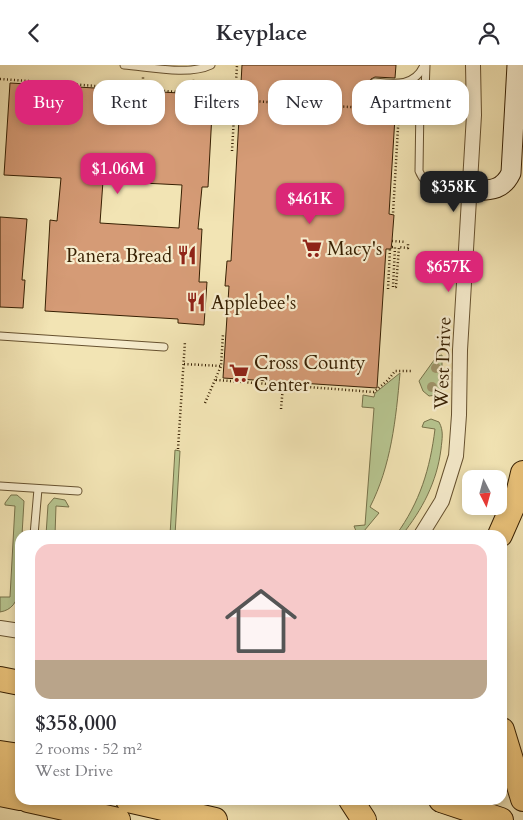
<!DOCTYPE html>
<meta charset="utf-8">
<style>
body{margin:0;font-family:Cardo,serif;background:#f2f2f3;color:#2b2b33;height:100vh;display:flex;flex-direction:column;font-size:19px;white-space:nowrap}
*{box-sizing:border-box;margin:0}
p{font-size:16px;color:#7c7c81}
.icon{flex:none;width:28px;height:28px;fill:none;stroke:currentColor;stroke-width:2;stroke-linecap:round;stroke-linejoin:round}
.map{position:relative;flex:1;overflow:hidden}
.details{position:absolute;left:15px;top:465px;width:492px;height:275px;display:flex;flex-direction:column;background:#fff;border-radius:15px;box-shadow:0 2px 8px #0003}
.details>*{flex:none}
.hud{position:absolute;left:15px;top:15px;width:494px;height:45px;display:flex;gap:10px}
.needle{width:32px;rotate:174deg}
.controls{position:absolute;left:462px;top:405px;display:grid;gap:10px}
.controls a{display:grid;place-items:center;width:45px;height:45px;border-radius:10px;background:#fff;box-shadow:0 2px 8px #0003;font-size:25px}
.price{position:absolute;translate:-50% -42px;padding:0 11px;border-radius:10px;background:#db2777;color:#fff;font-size:16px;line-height:32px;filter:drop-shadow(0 1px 2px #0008)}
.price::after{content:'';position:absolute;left:50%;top:30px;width:15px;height:11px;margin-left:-8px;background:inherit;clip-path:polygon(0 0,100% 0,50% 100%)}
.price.current{background:#222;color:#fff}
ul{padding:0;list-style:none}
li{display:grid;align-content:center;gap:10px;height:265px;padding:0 20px}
li span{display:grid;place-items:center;height:155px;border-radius:15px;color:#555}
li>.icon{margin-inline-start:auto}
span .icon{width:90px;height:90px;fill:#fffc;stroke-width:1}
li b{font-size:21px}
.chip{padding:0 18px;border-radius:15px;background:#fff;box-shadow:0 2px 8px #0003;font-size:18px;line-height:45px}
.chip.current{background:#db2777;color:#fff}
header{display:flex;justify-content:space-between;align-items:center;height:65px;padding:0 20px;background:#fff;font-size:22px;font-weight:700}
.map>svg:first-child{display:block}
</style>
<header><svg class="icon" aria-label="back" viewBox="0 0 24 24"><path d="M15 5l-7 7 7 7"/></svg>Keyplace<svg class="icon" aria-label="person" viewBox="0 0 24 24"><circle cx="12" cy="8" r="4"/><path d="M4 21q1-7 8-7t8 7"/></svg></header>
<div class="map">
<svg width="523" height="755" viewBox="0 0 523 755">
<rect width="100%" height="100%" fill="#f2e4b4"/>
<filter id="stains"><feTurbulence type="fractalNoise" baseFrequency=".004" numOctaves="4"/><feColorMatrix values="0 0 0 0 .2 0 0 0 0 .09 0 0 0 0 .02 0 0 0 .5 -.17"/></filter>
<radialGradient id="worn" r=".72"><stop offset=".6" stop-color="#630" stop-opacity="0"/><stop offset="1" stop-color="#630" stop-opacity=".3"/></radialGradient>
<!-- green -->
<g fill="#b7c590" stroke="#77724a">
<path d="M 442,290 L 442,324 L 437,330 L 429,331 L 423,326 L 419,316 L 437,291 Z"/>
<path d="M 400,308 C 396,354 391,401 370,442 L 379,448 L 364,466 L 356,466 L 354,461 L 365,460 L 374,343 L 362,342 L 363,330 L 374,332 L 375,328 Z"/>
<path d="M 431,354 L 439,357 C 444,366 442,374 441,384 C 437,417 422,445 402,470 L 396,470 C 420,437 430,404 435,364 L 422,362 L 424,357 Z"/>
<path d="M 175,385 L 180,386 L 175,470 L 170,470 Z"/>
<path d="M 11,430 L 17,430 L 24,436 L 22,470 L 20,470 L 19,525 C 17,537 12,545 0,547 L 0,532 L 10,532 L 15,441 L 5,440 L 5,438 Z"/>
<path d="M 54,433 L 65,435 L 69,442 L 56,441 L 55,470 L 46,470 L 48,440 Z"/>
</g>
<!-- building -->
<g fill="#d59b76" stroke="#372003" fill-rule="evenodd">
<path d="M 242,0 L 396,0 L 395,13 L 375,12 L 371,14 L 370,17 L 374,22 L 394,24 L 392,52 L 395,52 L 389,149 L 394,150 L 392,176 L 391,184 L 386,184 L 377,323 L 223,313 L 229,221 L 225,221 L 227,196 L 231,196 Z"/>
<path d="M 10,18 L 213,30 L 208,122 L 202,122 L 198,164 L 202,164 L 199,217 L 207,217 L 204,260 L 178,258 L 178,254 L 45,246 L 50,155 L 57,156 L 61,113 L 4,110 ZM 103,116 L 182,120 L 179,163 L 100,158 Z"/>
<path d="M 0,152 L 27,154 L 22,215 L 25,215 L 23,243 L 0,242 Z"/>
</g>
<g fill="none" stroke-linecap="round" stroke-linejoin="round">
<defs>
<g id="service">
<path d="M 124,0 C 149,2 188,11 211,0"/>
<path d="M 426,0 L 425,27 L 420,38 L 419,106 C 427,127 450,126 469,126"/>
<path d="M 375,17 C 394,19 415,22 424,0"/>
<path d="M 402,19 L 420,38"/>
<path d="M 0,271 L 164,282"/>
<path d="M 0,421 L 78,426"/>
<path d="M 34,470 L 38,424"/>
</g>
<g id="minor">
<path d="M 421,470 L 442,436 L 456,391 L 459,350 L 460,285 L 474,50 L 473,0"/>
<path d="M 0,563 L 20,566"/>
</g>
<path id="secondary" d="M 470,126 C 488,125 502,127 511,108 L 517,0"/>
<g id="motorway">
<path d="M 500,470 L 518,429 L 523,408"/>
<path d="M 0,614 L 20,618"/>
<path d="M 502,665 L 523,734"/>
<path d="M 0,688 L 20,691"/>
<path d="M 0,706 L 20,711"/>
<path d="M 0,729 L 20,733"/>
<path d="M 28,735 L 118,755"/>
<path d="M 128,735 L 215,755"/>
<path d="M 351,735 L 364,755"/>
<path d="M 441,735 L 501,755"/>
</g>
</defs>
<!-- service casing -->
<use href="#service" stroke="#66512f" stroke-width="9"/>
<!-- minor casing -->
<use href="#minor" stroke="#66512f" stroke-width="16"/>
<!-- secondary casing -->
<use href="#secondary" stroke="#372003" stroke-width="21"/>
<!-- motorway casing -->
<use href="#motorway" stroke="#372003" stroke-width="26"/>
<!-- path -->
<g stroke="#372003" stroke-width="2.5" stroke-dasharray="1 2.5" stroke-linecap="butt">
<path d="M 0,14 L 192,28 L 193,14"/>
<path d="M 143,24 L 143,11"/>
<path d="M 221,34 L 230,34 L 229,47 L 235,48"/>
<path d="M 235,35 L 399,45 L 393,149"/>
<path d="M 232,86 L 237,0"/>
<path d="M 392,176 L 406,177"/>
<path d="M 392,182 L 395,182 L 393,222 L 396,222 L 399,182 L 408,183 L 408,177"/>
<path d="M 388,224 L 390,184"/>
<path d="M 184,299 L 221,301"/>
<path d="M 216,315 L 374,327 L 388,315 L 395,306 L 412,306"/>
<path d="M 205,338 L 221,301 L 223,269"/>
<path d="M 281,344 L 283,321"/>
<path d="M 178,384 L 185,276"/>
</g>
<!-- service -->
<use href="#service" stroke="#f7edce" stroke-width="7"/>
<!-- minor -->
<use href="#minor" stroke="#f7edce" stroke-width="14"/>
<!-- secondary -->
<use href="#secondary" stroke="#f7edce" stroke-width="19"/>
<!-- motorway -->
<use href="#motorway" stroke="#e9c27a" stroke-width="24"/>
</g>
<!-- trees -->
<g fill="#a0946a">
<circle cx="436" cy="303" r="5"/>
<circle cx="432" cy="322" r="5"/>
</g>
<!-- icons -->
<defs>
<symbol id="supermarket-bare" viewBox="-9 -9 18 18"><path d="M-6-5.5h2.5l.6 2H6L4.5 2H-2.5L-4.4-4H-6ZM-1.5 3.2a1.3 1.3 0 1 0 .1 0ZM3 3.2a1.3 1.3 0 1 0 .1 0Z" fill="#8f2418" stroke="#f7edce" stroke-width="2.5" paint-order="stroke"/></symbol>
<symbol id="restaurant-bare" viewBox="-9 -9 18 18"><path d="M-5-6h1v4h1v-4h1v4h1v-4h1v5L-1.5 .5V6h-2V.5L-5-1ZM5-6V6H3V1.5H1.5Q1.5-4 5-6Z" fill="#8f2418" stroke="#f7edce" stroke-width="2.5" paint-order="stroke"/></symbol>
</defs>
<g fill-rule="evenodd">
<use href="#supermarket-bare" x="298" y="169" width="28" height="28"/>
<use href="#restaurant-bare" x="173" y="176" width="28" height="28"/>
<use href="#restaurant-bare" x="182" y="223" width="28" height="28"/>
<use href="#supermarket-bare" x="225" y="294" width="28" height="28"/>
</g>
<g text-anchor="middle" stroke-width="4.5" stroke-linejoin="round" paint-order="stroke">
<!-- poi labels -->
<g font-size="19" fill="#372003" stroke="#f7edce" text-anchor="start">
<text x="327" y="190">Macy's</text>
<text x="172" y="197" text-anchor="end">Panera Bread</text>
<text x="211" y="244">Applebee's</text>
<text x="254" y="304">Cross County<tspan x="254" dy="22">Center</tspan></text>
</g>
<!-- street labels -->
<g font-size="19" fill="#372003" stroke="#f7edce">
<text transform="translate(442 298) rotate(-88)" y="7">West Drive</text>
</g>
</g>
<rect width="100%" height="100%" filter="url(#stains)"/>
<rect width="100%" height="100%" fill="url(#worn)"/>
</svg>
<div class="controls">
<a><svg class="needle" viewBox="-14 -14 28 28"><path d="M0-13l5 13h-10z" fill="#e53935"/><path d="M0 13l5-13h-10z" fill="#7c7c81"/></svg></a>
</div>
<b class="price" style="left:118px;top:130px">$1.06M</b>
<b class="price current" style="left:454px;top:148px">$358K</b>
<b class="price" style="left:310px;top:160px">$461K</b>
<b class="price" style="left:449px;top:228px">$657K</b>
<div class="hud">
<a class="chip current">Buy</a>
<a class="chip">Rent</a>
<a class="chip">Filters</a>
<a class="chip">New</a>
<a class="chip">Apartment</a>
</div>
<section class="details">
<ul>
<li><span style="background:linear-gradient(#f6c9c9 75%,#b9a48a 0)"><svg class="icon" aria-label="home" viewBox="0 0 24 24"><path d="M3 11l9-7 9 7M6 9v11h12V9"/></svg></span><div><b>$358,000</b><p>2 rooms · 52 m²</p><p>West Drive</p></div></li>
</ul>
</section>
</div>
